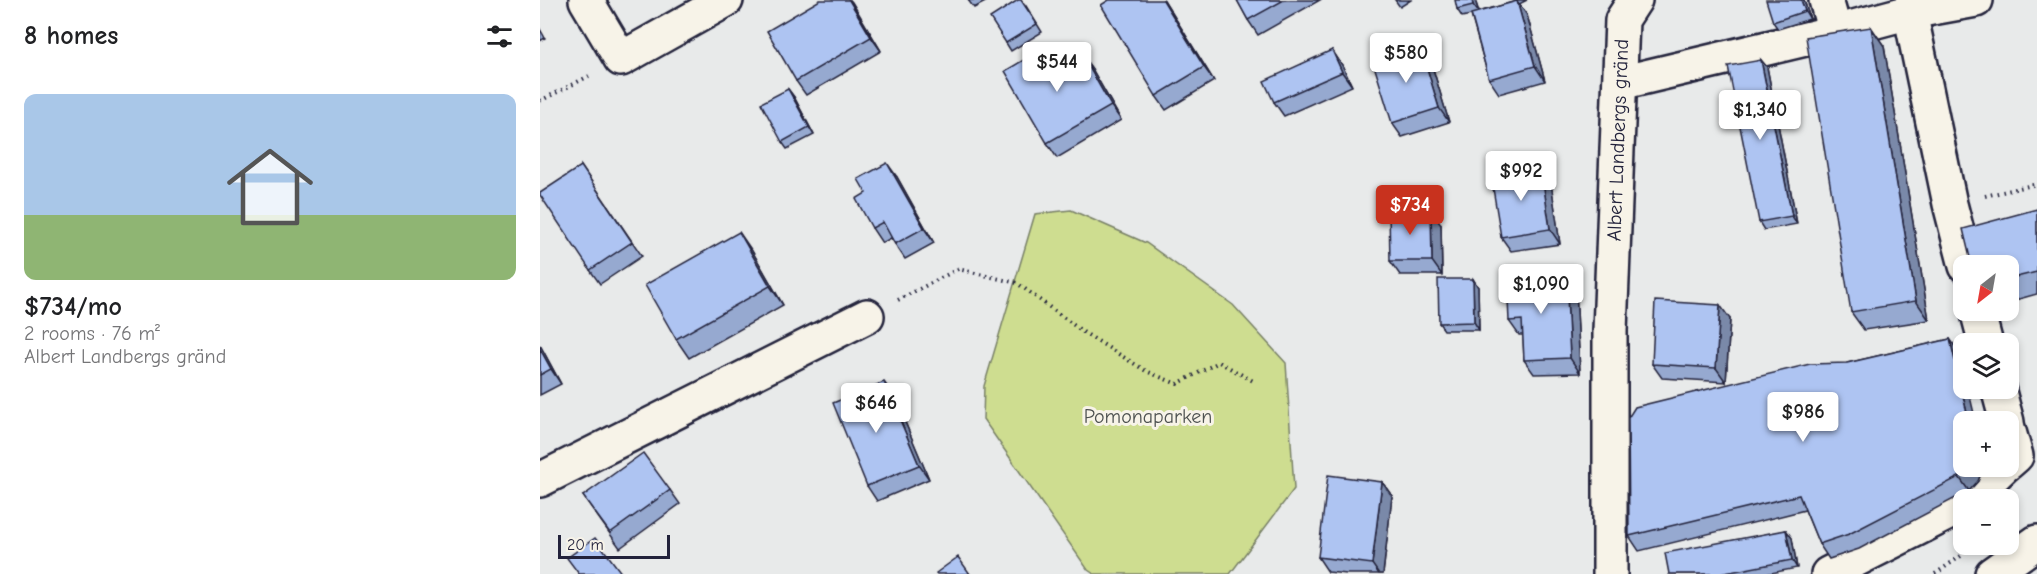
<!DOCTYPE html>
<meta charset="utf-8">
<style>
body{margin:0;font-family:"Comic Neue",sans-serif;background:#f2f2f2;color:#202124;height:100vh;display:flex;flex-direction:column;font-size:22px;white-space:nowrap}
*{box-sizing:border-box;margin:0}
p{font-size:20px;color:#757577}
.icon{flex:none;width:33px;height:33px;fill:none;stroke:currentColor;stroke-width:2;stroke-linecap:round;stroke-linejoin:round}
.map{position:relative;flex:1;overflow:hidden}
.side{display:flex;flex-direction:column;background:#fff;width:540px}
.side>*{flex:none}
.needle{width:39px;rotate:211deg}
.fabs{position:absolute;left:1413px;top:255px;display:grid;gap:12px}
.fabs a{display:grid;place-items:center;width:66px;height:66px;border-radius:12px;background:#fff;box-shadow:0 3px 9px #0003;font-size:30px}
.scale{position:absolute;left:18px;bottom:15px;width:112px;box-sizing:border-box;padding-left:6px;border:3px solid #22223b;border-top:0;font-size:16px;line-height:21px;white-space:nowrap;color:#22223b;-webkit-text-stroke:4px #f7f3e8;paint-order:stroke}
.price{position:absolute;translate:-50% -51px;padding:0 14px;border-radius:6px;background:#fff;color:#222;font-size:20px;line-height:39px;filter:drop-shadow(0 2px 3px #0008)}
.price::after{content:'';position:absolute;left:50%;top:36px;width:18px;height:14px;margin-left:-9px;background:inherit;clip-path:polygon(0 0,100% 0,50% 100%)}
.price.on{background:#c8321e;color:#fff}
ul{padding:0;list-style:none}
li{display:grid;align-content:center;gap:12px;height:318px;padding:0 24px}
li+li{border-top:2px solid #e0e0e0}
li span{display:grid;place-items:center;height:186px;border-radius:12px;color:#555}
li>.icon{margin-inline-start:auto}
span .icon{width:108px;height:108px;fill:#fffc;stroke-width:1}
li b{font-size:26px}
h2{display:flex;justify-content:space-between;align-items:center;height:72px;padding:0 24px;font-size:26px}
main{display:flex;flex:1;min-height:0}
.map>svg:first-child{display:block}
</style>
<main>
<section class="side">
<h2>8 homes<svg class="icon" aria-label="filters" viewBox="0 0 24 24"><path d="M4 7h16M4 17h16"/><circle cx="9" cy="7" r="2"/><circle cx="15" cy="17" r="2"/></svg></h2>
<ul>
<li><span style="background:linear-gradient(#a9c7e8 65%,#8fb573 0)"><svg class="icon" aria-label="home" viewBox="0 0 24 24"><path d="M3 11l9-7 9 7M6 9v11h12V9"/></svg></span><div><b>$734/mo</b><p>2 rooms · 76 m²</p><p>Albert Landbergs gränd</p></div></li>
</ul>
</section>
<div class="map">
<svg width="1497" height="574" viewBox="0 0 1497 574">
<rect width="100%" height="100%" fill="#e8eaea"/>
<filter id="ink" filterUnits="userSpaceOnUse"><feTurbulence type="fractalNoise" baseFrequency=".0167" numOctaves="2"/><feDisplacementMap in="SourceGraphic" scale="12" xChannelSelector="R" yChannelSelector="G"/><feConvolveMatrix kernelMatrix="1 2 1 2 8 2 1 2 1" color-interpolation-filters="sRGB"/></filter>
<g filter="url(#ink)">
<!-- green -->
<path fill="#cedd90" stroke="#788066" stroke-width="1.5" d="M 531,210 L 606,243 L 693,305 L 746,363 L 754,489 L 690,574 L 554,574 L 548,570 L 443,419 L 444,386 L 495,214 Z"/>
<g fill="none" stroke-linecap="round" stroke-linejoin="round">
<defs>
<g id="minor">
<path d="M 46,0 L 81,59 L 186,0"/>
<path d="M 1286,0 L 1295,32 L 1370,12 L 1410,204 L 1426,266"/>
<path d="M 1370,12 L 1436,0"/>
<path d="M 1080,83 L 1295,32"/>
<path d="M 1437,310 L 1446,344"/>
<path d="M 1458,388 L 1467,422"/>
<path d="M 1468,428 L 1476,456 L 1468,463"/>
<path d="M 0,480 L 327,316"/>
<path d="M 1429,500 L 1464,466"/>
<path id="s1" d="M 1070,574 L 1070,331 L 1082,20 L 1095,0"/>
<path d="M 1288,574 L 1424,505"/>
<path d="M 1452,574 L 1497,542"/>
</g>
</defs>
<!-- minor casing -->
<use href="#minor" stroke="#22223b" stroke-width="38"/>
<!-- path -->
<g stroke="#22223b" stroke-width="4" stroke-dasharray="1.5 4.5" stroke-linecap="butt">
<path d="M 0,101 L 49,76"/>
<path d="M 1445,196 L 1497,184"/>
<path d="M 358,300 L 418,269 L 477,283 L 543,332 L 606,371 L 637,384 L 679,362 L 715,382"/>
<path d="M 1395,574 L 1421,556"/>
</g>
<!-- minor -->
<use href="#minor" stroke="#f7f3e8" stroke-width="33"/>
</g>
<!-- wall -->
<g fill="#96a9d0" stroke="#22223b" stroke-width="1.5">
<path d="M 310,0 L 341,51 L 266,95 L 256,81 Z"/>
<path d="M 428,0 L 449,0 L 434,8 Z"/>
<path d="M 624,0 L 674,81 L 626,110 L 616,96 Z"/>
<path d="M 697,0 L 780,0 L 718,35 L 708,20 Z"/>
<path d="M 855,0 L 871,0 L 860,7 Z"/>
<path d="M 935,0 L 939,12 L 976,1 L 975,0 L 987,0 L 979,4 L 987,15 L 1005,81 L 959,94 L 949,79 L 931,15 L 922,17 L 917,9 Z"/>
<path d="M 1264,0 L 1270,19 L 1238,29 L 1233,22 Z"/>
<path d="M 486,6 L 502,32 L 471,51 L 466,43 Z"/>
<path d="M 1331,27 L 1344,46 L 1389,320 L 1324,330 L 1311,312 Z"/>
<path d="M 0,29 L 5,38 L 0,41 Z"/>
<path d="M 792,50 L 802,65 L 812,86 L 744,116 L 734,102 Z"/>
<path d="M 542,55 L 552,69 L 581,120 L 517,158 L 507,143 L 516,62 L 520,68 Z"/>
<path d="M 890,59 L 909,122 L 862,137 L 852,123 Z"/>
<path d="M 1221,60 L 1227,67 L 1257,224 L 1224,230 L 1219,222 Z"/>
<path d="M 248,89 L 254,97 L 274,135 L 247,149 L 242,142 Z"/>
<path d="M 41,166 L 102,256 L 60,284 L 50,270 Z"/>
<path d="M 357,177 L 394,243 L 365,259 L 351,238 L 342,243 L 332,228 Z"/>
<path d="M 1011,183 L 1020,244 L 971,251 L 961,237 Z"/>
<path d="M 1497,209 L 1497,294 L 1468,302 L 1468,266 Z"/>
<path d="M 901,225 L 902,275 L 860,275 L 850,261 Z"/>
<path d="M 212,251 L 243,305 L 149,358 L 136,339 Z"/>
<path d="M 1026,275 L 1036,289 L 1040,373 L 994,374 L 984,360 L 983,335 L 979,335 L 969,321 Z"/>
<path d="M 933,279 L 938,287 L 939,330 L 904,330 L 899,323 Z"/>
<path d="M 1190,319 L 1186,382 L 1122,378 L 1112,364 Z"/>
<path d="M 1410,339 L 1420,354 L 1424,369 L 1424,466 L 1444,466 L 1438,481 L 1429,491 L 1319,549 L 1289,559 L 1279,544 L 1265,510 L 1099,551 L 1089,536 L 1307,363 Z"/>
<path d="M 0,345 L 21,384 L 0,395 Z"/>
<path d="M 354,396 L 389,479 L 337,501 L 327,486 Z"/>
<path d="M 842,482 L 852,496 L 843,574 L 807,574 L 788,572 L 778,557 Z"/>
<path d="M 130,490 L 140,504 L 80,548 L 43,496 Z"/>
<path d="M 1246,530 L 1252,538 L 1257,568 L 1226,574 L 1129,574 Z"/>
</g>
<!-- shaded-wall -->
<g fill="#7a89a9" stroke="#22223b" stroke-width="1.5">
<path d="M 309,0 L 310,0 L 312,2 L 341,51 L 331,37 Z"/>
<path d="M 623,0 L 624,0 L 674,81 L 664,67 Z"/>
<path d="M 932,0 L 935,0 L 939,13 L 933,5 Z"/>
<path d="M 1261,0 L 1264,0 L 1270,19 L 1265,11 Z"/>
<path d="M 977,1 L 987,15 L 1005,81 L 995,66 Z"/>
<path d="M 1331,27 L 1344,46 L 1389,320 L 1376,301 Z"/>
<path d="M 880,45 L 890,59 L 909,122 L 899,108 Z"/>
<path d="M 506,47 L 516,62 L 529,83 L 519,69 Z"/>
<path d="M 792,50 L 802,65 L 812,86 L 802,72 Z"/>
<path d="M 542,55 L 552,69 L 581,120 L 571,106 Z"/>
<path d="M 1221,60 L 1227,67 L 1257,224 L 1252,216 Z"/>
<path d="M 248,89 L 254,97 L 274,135 L 269,127 Z"/>
<path d="M 347,163 L 357,177 L 394,243 L 384,228 Z"/>
<path d="M 1001,168 L 1011,183 L 1020,244 L 1010,229 Z"/>
<path d="M 891,211 L 901,225 L 902,275 L 892,261 Z"/>
<path d="M 199,232 L 212,251 L 243,305 L 230,286 Z"/>
<path d="M 1026,275 L 1036,289 L 1040,373 L 1030,358 Z"/>
<path d="M 933,279 L 938,287 L 939,330 L 934,322 Z"/>
<path d="M 1180,305 L 1190,319 L 1186,382 L 1176,368 Z"/>
<path d="M 1410,339 L 1420,354 L 1424,369 L 1424,388 L 1428,388 L 1436,422 L 1429,422 Z"/>
<path d="M 0,345 L 21,384 L 11,369 L 0,349 Z"/>
<path d="M 344,382 L 354,396 L 389,479 L 379,465 Z"/>
<path d="M 1428,466 L 1444,466 L 1438,481 L 1429,491 L 1419,477 Z"/>
<path d="M 842,482 L 852,496 L 843,574 L 839,574 L 832,564 Z"/>
<path d="M 1246,530 L 1252,538 L 1257,568 L 1252,560 Z"/>
</g>
<!-- building -->
<g fill="#aec4f2" stroke="#22223b" stroke-width="1.5">
<path d="M 280,0 L 309,0 L 331,37 L 256,81 L 227,31 Z"/>
<path d="M 478,0 L 481,0 L 497,24 L 466,43 L 450,18 Z"/>
<path d="M 569,0 L 623,0 L 664,67 L 616,96 L 561,5 Z"/>
<path d="M 697,0 L 744,0 L 708,20 Z"/>
<path d="M 915,0 L 932,0 L 933,5 L 917,9 Z"/>
<path d="M 1226,0 L 1261,0 L 1265,11 L 1233,22 Z"/>
<path d="M 977,1 L 995,66 L 949,79 L 931,14 Z"/>
<path d="M 1331,27 L 1376,301 L 1311,312 L 1266,37 Z"/>
<path d="M 880,45 L 899,108 L 852,123 L 832,59 Z"/>
<path d="M 506,47 L 519,69 L 542,55 L 571,106 L 507,143 L 465,71 Z"/>
<path d="M 792,50 L 802,72 L 734,102 L 724,81 Z"/>
<path d="M 1221,60 L 1252,216 L 1219,222 L 1188,66 Z"/>
<path d="M 248,89 L 269,127 L 242,142 L 221,103 Z"/>
<path d="M 347,163 L 384,228 L 355,244 L 343,222 L 332,228 L 316,199 L 326,193 L 318,179 Z"/>
<path d="M 41,166 L 92,242 L 50,270 L 0,195 L 0,193 Z"/>
<path d="M 1001,168 L 1010,229 L 961,237 L 951,176 Z"/>
<path d="M 1497,209 L 1497,272 L 1468,279 L 1468,266 L 1432,266 L 1423,229 Z"/>
<path d="M 849,211 L 891,211 L 892,261 L 850,261 Z"/>
<path d="M 199,232 L 230,286 L 136,339 L 105,285 Z"/>
<path d="M 1026,275 L 1030,358 L 984,360 L 982,320 L 969,321 L 967,277 Z"/>
<path d="M 898,279 L 933,279 L 934,322 L 899,323 Z"/>
<path d="M 1115,301 L 1180,305 L 1176,368 L 1112,364 Z"/>
<path d="M 1410,339 L 1429,422 L 1424,422 L 1424,466 L 1428,466 L 1419,477 L 1309,534 L 1279,544 L 1259,495 L 1089,536 L 1088,418 L 1095,407 L 1270,364 L 1307,363 Z"/>
<path d="M 0,349 L 11,369 L 0,375 Z"/>
<path d="M 344,382 L 379,465 L 327,486 L 293,403 Z"/>
<path d="M 103,453 L 130,490 L 70,533 L 43,496 Z"/>
<path d="M 788,475 L 842,482 L 832,564 L 778,557 Z"/>
<path d="M 1246,530 L 1252,560 L 1180,574 L 1129,574 L 1125,553 Z"/>
<path d="M 55,538 L 82,574 L 39,574 L 27,558 Z"/>
<path d="M 418,557 L 430,574 L 397,574 L 396,573 Z"/>
</g>
</g>
<g text-anchor="middle" stroke-width="6" stroke-linejoin="round" paint-order="stroke">
<!-- street labels -->
<g font-size="20" fill="#22223b" stroke="#f7f3e8">
<text dy="7" stroke="none"><textPath href="#s1" startOffset="434">Albert Landbergs gränd</textPath></text>
</g>
<!-- park labels -->
<g font-size="20" fill="#4d5150" stroke="#f7f3e8">
<text x="608" y="423">Pomonaparken</text>
</g>
</g>
</svg>
<div class="fabs">
<a><svg class="needle" viewBox="-14 -14 28 28"><path d="M0-13l5 13h-10z" fill="#e53935"/><path d="M0 13l5-13h-10z" fill="#757577"/></svg></a>
<a><svg class="icon" aria-label="layers" viewBox="0 0 24 24"><path d="M12 4l9 5-9 5-9-5zM3 14l9 5 9-5"/></svg></a>
<a>+</a>
<a>−</a>
</div>
<div class="scale">20 m</div>
<b class="price" style="left:866px;top:84px">$580</b>
<b class="price" style="left:517px;top:93px">$544</b>
<b class="price" style="left:1220px;top:141px">$1,340</b>
<b class="price" style="left:981px;top:202px">$992</b>
<b class="price on" style="left:870px;top:236px">$734</b>
<b class="price" style="left:1001px;top:315px">$1,090</b>
<b class="price" style="left:336px;top:434px">$646</b>
<b class="price" style="left:1263px;top:443px">$986</b>
</div>
</main>
